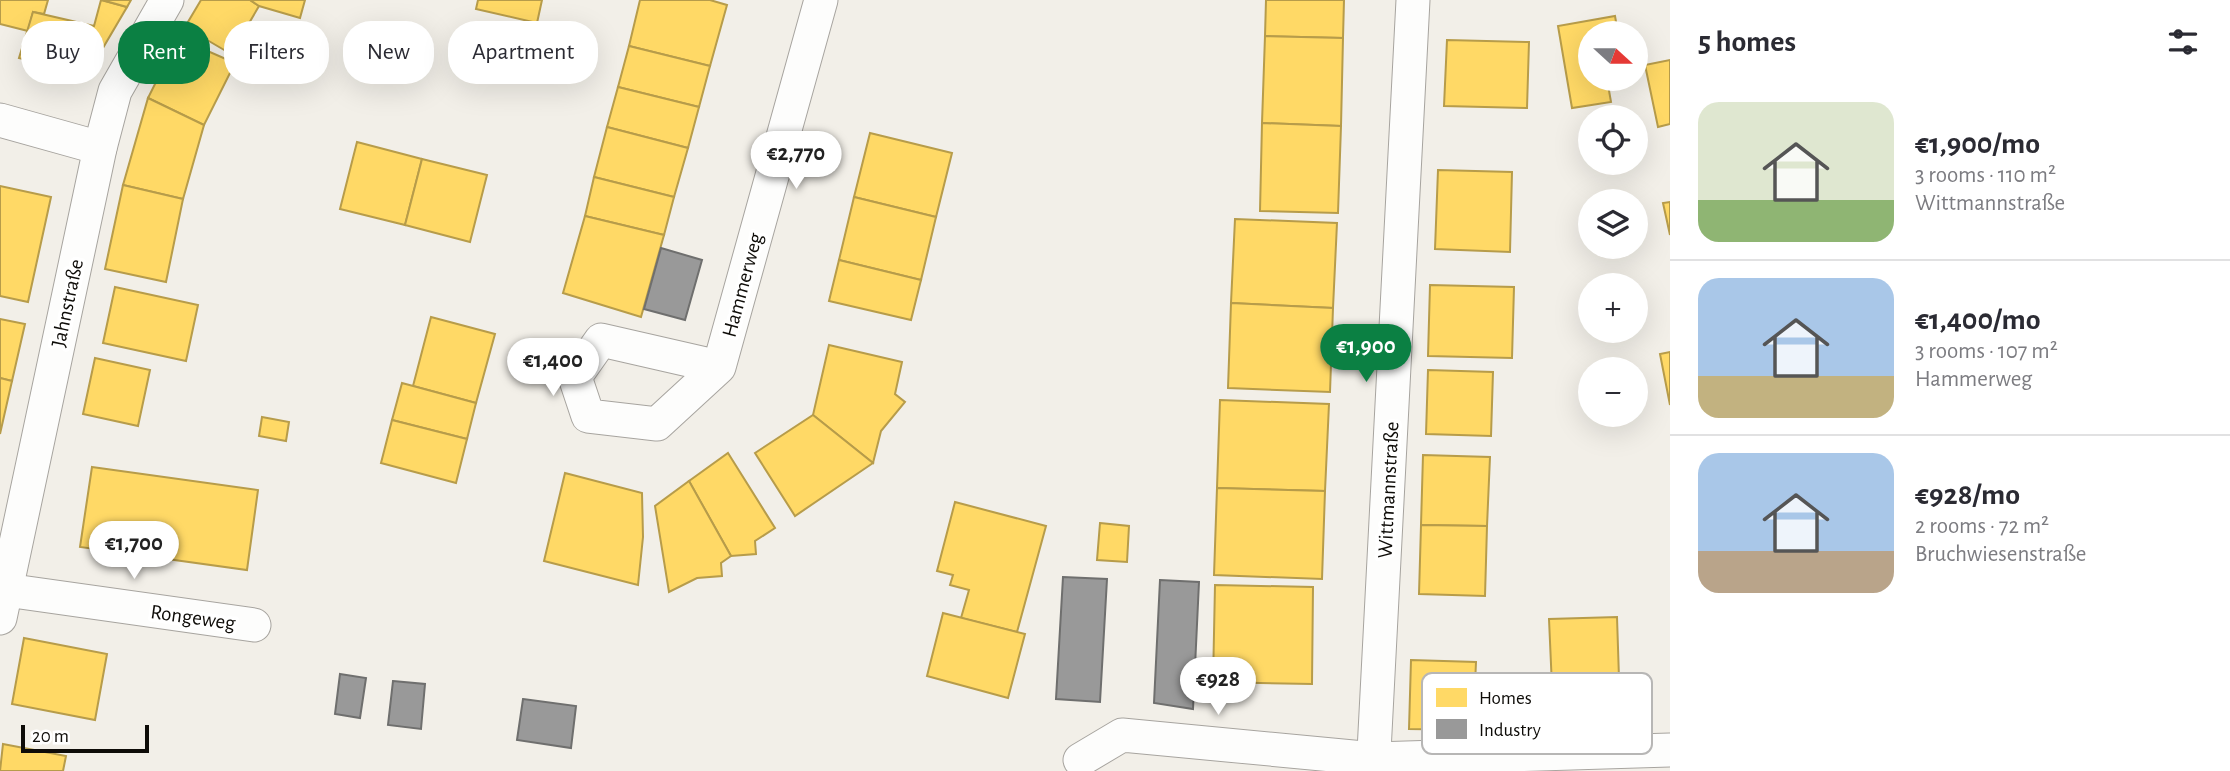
<!DOCTYPE html>
<meta charset="utf-8">
<style>
body{margin:0;font-family:"Alegreya Sans",sans-serif;background:#f2f2f3;color:#2b2b33;height:100vh;display:flex;flex-direction:column;font-size:26px;white-space:nowrap}
*{box-sizing:border-box;margin:0}
p{font-size:23px;color:#7c7c81}
.icon{flex:none;width:38px;height:38px;fill:none;stroke:currentColor;stroke-width:2;stroke-linecap:round;stroke-linejoin:round}
.map{position:relative;flex:1;overflow:hidden}
.side{display:flex;flex-direction:column;background:#fff;width:560px}
.side>*{flex:none}
.hud{position:absolute;left:21px;top:21px;width:665px;height:63px;display:flex;gap:14px}
.needle{width:46px;rotate:111deg}
.fabs{position:absolute;left:1578px;top:21px;display:grid;gap:14px}
.fabs a{display:grid;place-items:center;width:70px;height:70px;border-radius:50%;background:#fff;box-shadow:0 7px 28px #0002;font-size:35px}
.scale{position:absolute;left:21px;bottom:18px;width:128px;box-sizing:border-box;padding-left:7px;border:4px solid #0e0c08;border-top:0;font-size:19px;line-height:24px;white-space:nowrap;color:#0e0c08;-webkit-text-stroke:5px #fff;paint-order:stroke}
.price{position:absolute;translate:-50% -60px;padding:0 16px;border-radius:24px;background:#fff;color:#222;font-size:23px;line-height:46px;filter:drop-shadow(0 2px 4px #0008)}
.price::after{content:'';position:absolute;left:50%;top:42px;width:21px;height:16px;margin-left:-10px;background:inherit;clip-path:polygon(0 0,100% 0,50% 100%)}
.price.on{background:#0b8043;color:#fff}
ul{padding:0;list-style:none}
li{display:flex;align-items:center;gap:21px;height:175px;padding:0 28px}
li+li{border-top:2px solid #e1e1e2}
li span{display:grid;place-items:center;flex:none;width:196px;height:140px;border-radius:21px;color:#555}
li>.icon{margin-inline-start:auto}
span .icon{width:84px;height:84px;fill:#fffc;stroke-width:1}
li b{font-size:30px}
h2{display:flex;justify-content:space-between;align-items:center;height:84px;padding:0 28px;font-size:30px}
.tag{padding:0 24px;border-radius:28px;background:#fff;box-shadow:0 7px 28px #0002;font-size:24px;line-height:63px}
.tag.on{background:#0b8043;color:#fff}
main{display:flex;flex:1;min-height:0}
.map>svg:first-child{display:block}
</style>
<main>
<div class="map">
<svg width="1670" height="771" viewBox="0 0 1670 771">
<rect width="100%" height="100%" fill="#f2efe8"/>
<!-- homes -->
<g fill="#ffd966" stroke="#b79c4a" stroke-width="2">
<path d="M 0,0 L 48,0 L 44,14 L 33,12 L 28,31 L 0,24 Z"/>
<path d="M 101,0 L 127,7 L 87,75 L 19,58 L 33,12 L 94,26 Z"/>
<path d="M 102,0 L 131,0 L 127,7 Z"/>
<path d="M 201,0 L 250,0 L 259,6 L 231,54 L 185,27 Z"/>
<path d="M 250,0 L 305,0 L 300,18 L 259,6 Z"/>
<path d="M 478,0 L 542,0 L 537,23 L 476,9 Z"/>
<path d="M 640,0 L 710,0 L 727,5 L 710,66 L 629,46 Z"/>
<path d="M 1266,0 L 1344,0 L 1343,38 L 1265,36 Z"/>
<path d="M 1615,16 L 1618,33 L 1591,33 L 1591,79 L 1607,79 L 1611,102 L 1572,108 L 1558,26 Z"/>
<path d="M 1265,36 L 1343,38 L 1341,126 L 1262,123 Z"/>
<path d="M 178,38 L 235,63 L 204,125 L 148,98 Z"/>
<path d="M 1447,40 L 1529,42 L 1527,108 L 1444,106 Z"/>
<path d="M 629,46 L 710,66 L 699,107 L 618,87 Z"/>
<path d="M 1670,60 L 1670,124 L 1658,127 L 1645,65 Z"/>
<path d="M 618,87 L 699,107 L 688,148 L 607,127 Z"/>
<path d="M 148,98 L 204,125 L 183,199 L 123,185 Z"/>
<path d="M 1262,123 L 1341,126 L 1338,213 L 1260,211 Z"/>
<path d="M 607,127 L 688,148 L 674,197 L 594,177 Z"/>
<path d="M 870,133 L 952,153 L 936,217 L 854,197 Z"/>
<path d="M 357,142 L 422,159 L 405,225 L 340,209 Z"/>
<path d="M 422,159 L 487,175 L 470,242 L 405,225 Z"/>
<path d="M 1438,170 L 1512,172 L 1510,252 L 1435,249 Z"/>
<path d="M 594,177 L 674,197 L 664,235 L 585,216 Z"/>
<path d="M 123,185 L 183,199 L 166,282 L 105,269 Z"/>
<path d="M 0,186 L 51,197 L 28,302 L 0,296 Z"/>
<path d="M 854,197 L 936,217 L 921,280 L 839,260 Z"/>
<path d="M 1670,202 L 1670,235 L 1663,203 Z"/>
<path d="M 585,216 L 664,235 L 641,317 L 563,293 Z"/>
<path d="M 1235,219 L 1337,223 L 1333,308 L 1231,303 Z"/>
<path d="M 839,260 L 921,280 L 911,320 L 829,301 Z"/>
<path d="M 1430,285 L 1514,287 L 1512,358 L 1428,356 Z"/>
<path d="M 115,287 L 198,305 L 186,361 L 103,343 Z"/>
<path d="M 1231,303 L 1333,308 L 1330,392 L 1228,388 Z"/>
<path d="M 431,317 L 495,334 L 476,403 L 413,386 Z"/>
<path d="M 0,319 L 25,324 L 12,381 L 0,378 Z"/>
<path d="M 829,345 L 902,362 L 895,394 L 905,402 L 881,431 L 873,463 L 813,415 Z"/>
<path d="M 1670,352 L 1670,405 L 1660,354 Z"/>
<path d="M 95,358 L 150,370 L 138,426 L 83,414 Z"/>
<path d="M 1428,370 L 1493,372 L 1491,436 L 1426,434 Z"/>
<path d="M 0,378 L 12,381 L 0,434 Z"/>
<path d="M 402,383 L 476,403 L 467,439 L 392,420 Z"/>
<path d="M 1220,400 L 1329,404 L 1325,491 L 1217,488 Z"/>
<path d="M 813,415 L 873,463 L 795,516 L 755,453 Z"/>
<path d="M 262,417 L 289,422 L 286,441 L 259,436 Z"/>
<path d="M 392,420 L 467,439 L 456,483 L 381,463 Z"/>
<path d="M 728,453 L 775,528 L 755,541 L 756,554 L 731,556 L 689,481 Z"/>
<path d="M 1423,455 L 1490,457 L 1487,526 L 1421,525 Z"/>
<path d="M 92,467 L 258,490 L 247,570 L 80,547 Z"/>
<path d="M 565,473 L 642,493 L 643,537 L 638,585 L 544,561 Z"/>
<path d="M 689,481 L 731,556 L 721,563 L 722,576 L 697,578 L 669,592 L 655,506 Z"/>
<path d="M 1217,488 L 1325,491 L 1322,579 L 1214,575 Z"/>
<path d="M 955,502 L 1046,526 L 1017,632 L 961,618 L 969,590 L 950,585 L 953,575 L 937,571 Z"/>
<path d="M 1100,523 L 1129,526 L 1127,562 L 1097,560 Z"/>
<path d="M 1421,525 L 1487,526 L 1485,596 L 1419,594 Z"/>
<path d="M 1215,585 L 1313,587 L 1312,684 L 1213,682 Z"/>
<path d="M 943,613 L 1025,634 L 1008,698 L 927,676 Z"/>
<path d="M 1617,617 L 1620,709 L 1596,710 L 1597,730 L 1554,732 L 1549,619 Z"/>
<path d="M 24,638 L 107,654 L 95,720 L 12,704 Z"/>
<path d="M 1411,660 L 1476,662 L 1473,730 L 1409,729 Z"/>
<path d="M 3,744 L 66,756 L 63,771 L 0,771 Z"/>
</g>
<!-- industry -->
<g fill="#999" stroke="#6f6f6e" stroke-width="2">
<path d="M 661,248 L 702,260 L 685,320 L 644,309 Z"/>
<path d="M 1063,577 L 1107,579 L 1100,702 L 1056,699 Z"/>
<path d="M 1160,580 L 1199,582 L 1193,709 L 1154,703 Z"/>
<path d="M 340,674 L 366,678 L 360,718 L 335,714 Z"/>
<path d="M 393,681 L 425,684 L 421,729 L 388,725 Z"/>
<path d="M 523,699 L 576,706 L 571,748 L 517,740 Z"/>
</g>
<g fill="none" stroke-linecap="round" stroke-linejoin="round">
<defs>
<g id="minor">
<path d="M 0,120 L 100,148"/>
<path d="M 719,367 L 601,340 L 575,377 L 588,416 L 657,424 L 719,367 L 821,0"/>
<path d="M 6,590 L 254,625"/>
<path d="M 0,618 L 100,148 L 115,91 L 167,0"/>
<path d="M 1080,760 L 1122,735 L 1374,759 L 1670,750"/>
<path d="M 1373,771 L 1413,0"/>
</g>
</defs>
<!-- minor casing -->
<use href="#minor" stroke="#a7a49f" stroke-width="35"/>
<!-- minor -->
<use href="#minor" stroke="#fdfdfc" stroke-width="33"/>
</g>
<g text-anchor="middle" stroke-width="7" stroke-linejoin="round" paint-order="stroke">
<!-- street labels -->
<g font-size="21" fill="#0e0c08" stroke="#fff">
<text transform="translate(742 285) rotate(-75)" y="7">Hammerweg</text>
<text transform="translate(67 303) rotate(-78)" y="7">Jahnstraße</text>
<text transform="translate(1388 490) rotate(-87)" y="7">Wittmannstraße</text>
<text transform="translate(193 617) rotate(8)" y="7">Rongeweg</text>
</g>
</g>
<!-- legend -->
<rect x="1422" y="673" width="230" height="81" rx="10" fill="#fff" stroke="#b7b6b5" stroke-width="2"/>
<rect x="1436" y="688" width="31" height="19" fill="#ffd966"/>
<rect x="1436" y="719" width="31" height="20" fill="#999"/>
<g font-size="19" fill="#0e0c08">
<text x="1479" y="704">Homes</text>
<text x="1479" y="736">Industry</text>
</g>
</svg>
<div class="fabs">
<a><svg class="needle" viewBox="-14 -14 28 28"><path d="M0-13l5 13h-10z" fill="#e53935"/><path d="M0 13l5-13h-10z" fill="#7c7c81"/></svg></a>
<a><svg class="icon" aria-label="locate" viewBox="0 0 24 24"><circle cx="12" cy="12" r="6"/><path d="M12 2v4M12 18v4M2 12h4M18 12h4"/></svg></a>
<a><svg class="icon" aria-label="layers" viewBox="0 0 24 24"><path d="M12 4l9 5-9 5-9-5zM3 14l9 5 9-5"/></svg></a>
<a>+</a>
<a>−</a>
</div>
<div class="scale">20 m</div>
<b class="price" style="left:796px;top:191px">€2,770</b>
<b class="price on" style="left:1366px;top:384px">€1,900</b>
<b class="price" style="left:553px;top:398px">€1,400</b>
<b class="price" style="left:134px;top:581px">€1,700</b>
<b class="price" style="left:1218px;top:717px">€928</b>
<div class="hud">
<a class="tag">Buy</a>
<a class="tag on">Rent</a>
<a class="tag">Filters</a>
<a class="tag">New</a>
<a class="tag">Apartment</a>
</div>
</div>
<section class="side">
<h2>5 homes<svg class="icon" aria-label="filters" viewBox="0 0 24 24"><path d="M4 7h16M4 17h16"/><circle cx="9" cy="7" r="2"/><circle cx="15" cy="17" r="2"/></svg></h2>
<ul>
<li><span style="background:linear-gradient(#dfe7d0 70%,#8fb573 0)"><svg class="icon" aria-label="home" viewBox="0 0 24 24"><path d="M3 11l9-7 9 7M6 9v11h12V9"/></svg></span><div><b>€1,900/mo</b><p>3 rooms · 110 m²</p><p>Wittmannstraße</p></div></li>
<li><span style="background:linear-gradient(#a9c7e8 70%,#c2b280 0)"><svg class="icon" aria-label="home" viewBox="0 0 24 24"><path d="M3 11l9-7 9 7M6 9v11h12V9"/></svg></span><div><b>€1,400/mo</b><p>3 rooms · 107 m²</p><p>Hammerweg</p></div></li>
<li><span style="background:linear-gradient(#a9c7e8 70%,#b9a48a 0)"><svg class="icon" aria-label="home" viewBox="0 0 24 24"><path d="M3 11l9-7 9 7M6 9v11h12V9"/></svg></span><div><b>€928/mo</b><p>2 rooms · 72 m²</p><p>Bruchwiesenstraße</p></div></li>
</ul>
</section>
</main>
